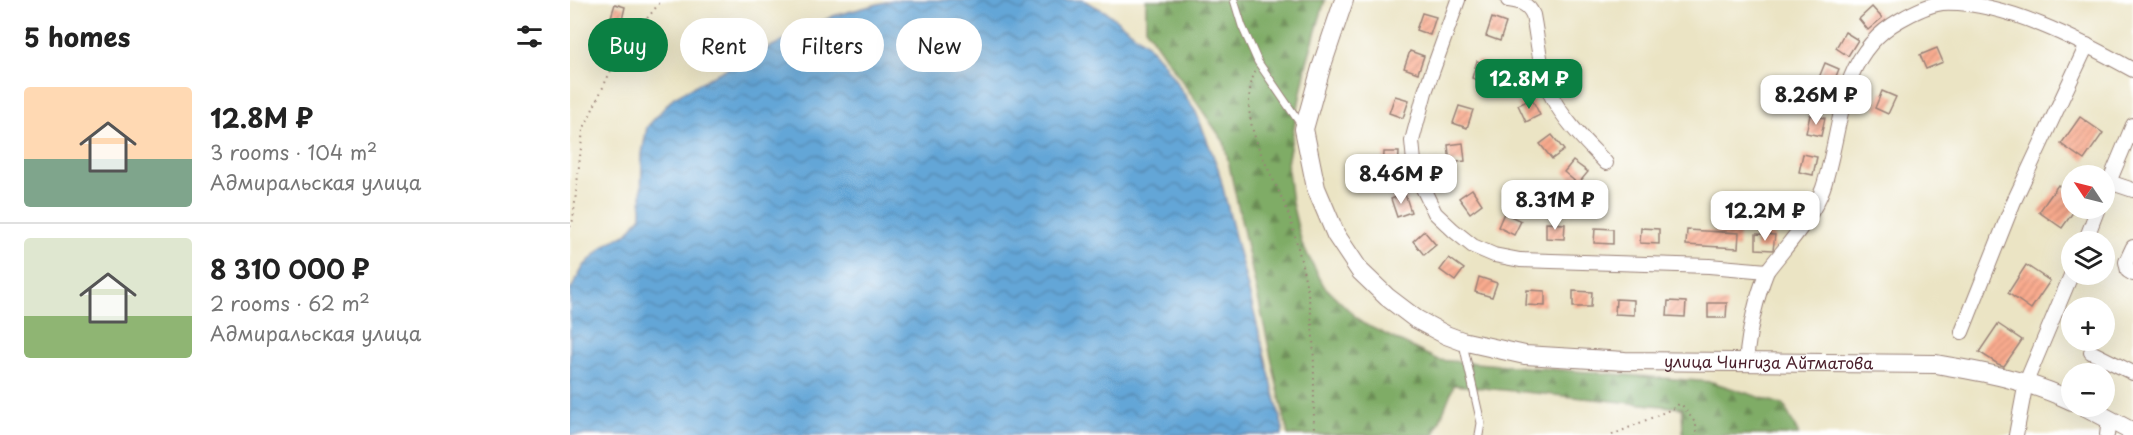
<!DOCTYPE html>
<meta charset="utf-8">
<style>
body{margin:0;font-family:"Playpen Sans",sans-serif;background:#f2f2f2;color:#222;height:100vh;display:flex;flex-direction:column;font-size:22px;white-space:nowrap}
*{box-sizing:border-box;margin:0}
p{font-size:20px;color:#767676}
.icon{flex:none;width:33px;height:33px;fill:none;stroke:currentColor;stroke-width:2;stroke-linecap:round;stroke-linejoin:round}
.map{position:relative;flex:1;overflow:hidden}
.details{display:flex;flex-direction:column;background:#fff;width:570px}
.details>*{flex:none}
.hud{position:absolute;left:18px;top:18px;width:570px;height:54px;display:flex;gap:12px}
.needle{width:39px;rotate:305deg}
.fabs{position:absolute;left:1491px;top:165px;display:grid;gap:12px}
.fabs a{display:grid;place-items:center;width:54px;height:54px;border-radius:50%;background:#fff;box-shadow:0 6px 24px #0002;font-size:30px}
.price{position:absolute;translate:-50% -51px;padding:0 14px;border-radius:12px;background:#fff;color:#222;font-size:20px;line-height:39px;filter:drop-shadow(0 2px 3px #0008)}
.price::after{content:'';position:absolute;left:50%;top:36px;width:18px;height:14px;margin-left:-9px;background:inherit;clip-path:polygon(0 0,100% 0,50% 100%)}
.price.selected{background:#0b8043;color:#fff}
ul{padding:0;list-style:none}
li{display:flex;align-items:center;gap:18px;height:150px;padding:0 24px}
li+li{border-top:2px solid #e0e0e0}
li span{display:grid;place-items:center;flex:none;width:168px;height:120px;border-radius:6px;color:#555}
li>.icon{margin-inline-start:auto}
span .icon{width:72px;height:72px;fill:#fffc;stroke-width:1}
li b{font-size:26px}
h2{display:flex;justify-content:space-between;align-items:center;height:72px;padding:0 24px;font-size:26px}
.chip{padding:0 21px;border-radius:27px;background:#fff;box-shadow:0 6px 24px #0002;font-size:21px;line-height:54px}
.chip.selected{background:#0b8043;color:#fff}
main{display:flex;flex:1;min-height:0}
.map>svg:first-child{display:block}
</style>
<main>
<section class="details">
<h2>5 homes<svg class="icon" aria-label="filters" viewBox="0 0 24 24"><path d="M4 7h16M4 17h16"/><circle cx="9" cy="7" r="2"/><circle cx="15" cy="17" r="2"/></svg></h2>
<ul>
<li><span style="background:linear-gradient(#ffd9b3 60%,#7fa58c 0)"><svg class="icon" aria-label="home" viewBox="0 0 24 24"><path d="M3 11l9-7 9 7M6 9v11h12V9"/></svg></span><div><b>12.8M ₽</b><p>3 rooms · 104 m²</p><p>Адмиральская улица</p></div></li>
<li><span style="background:linear-gradient(#dfe7d0 65%,#8fb573 0)"><svg class="icon" aria-label="home" viewBox="0 0 24 24"><path d="M3 11l9-7 9 7M6 9v11h12V9"/></svg></span><div><b>8 310 000 ₽</b><p>2 rooms · 62 m²</p><p>Адмиральская улица</p></div></li>
</ul>
</section>
<div class="map">
<svg width="1563" height="435" viewBox="0 0 1563 435">
<defs>
<pattern id="forest-firs" width="22" height="20" patternUnits="userSpaceOnUse" patternTransform="scale(1.5)"><rect width="22" height="20" fill="#7fac66"/><path d="M5 1l3.5 6h-7zM16 11l3.5 6h-7z" fill="#6a8b54"/></pattern>
<pattern id="water-waves" width="16" height="10" patternUnits="userSpaceOnUse" patternTransform="scale(1.5)"><rect width="16" height="10" fill="#63a6d7"/><path d="M0 5q4-4 8 0t8 0" fill="none" stroke="#5487af"/></pattern>
<pattern id="building-hatch" width="6" height="6" patternUnits="userSpaceOnUse" patternTransform="scale(1.5)"><rect width="6" height="6" fill="#faac8f"/><path d="M-1 1l2-2M0 6l6-6M5 7l2-2" fill="none" stroke="#cc8b75"/></pattern>
</defs>
<rect width="100%" height="100%" fill="#fff"/>
<filter id="ink" filterUnits="userSpaceOnUse"><feTurbulence type="fractalNoise" baseFrequency=".0167" numOctaves="2"/><feDisplacementMap in="SourceGraphic" scale="12" xChannelSelector="R" yChannelSelector="G"/><feConvolveMatrix kernelMatrix="1 2 1 2 8 2 1 2 1" color-interpolation-filters="sRGB"/></filter>
<filter id="wash" filterUnits="userSpaceOnUse"><feTurbulence type="fractalNoise" baseFrequency=".008" numOctaves="4" result="noise"/><feDisplacementMap in="SourceGraphic" scale="24" xChannelSelector="R" yChannelSelector="G"/><feGaussianBlur stdDeviation="1.35" result="paint"/><feColorMatrix in="noise" values="0 0 0 0 0 0 0 0 0 0 0 0 0 0 0 0 0 1.4 0 .05"/><feComposite in="paint" operator="in"/></filter>
<g filter="url(#wash)">
<rect width="100%" height="100%" fill="#ebe4c4"/>
<!-- forest -->
<path fill="url(#forest-firs)" stroke="#646648" stroke-width="1.5" d="M 576,0 L 755,0 L 737,62 L 717,163 L 722,203 L 732,244 L 754,286 L 792,323 L 868,360 L 1142,382 L 1214,405 L 1229,435 L 1113,435 L 1112,408 L 884,385 L 864,435 L 718,435 L 654,142 L 576,29 Z"/>
<!-- water -->
<path fill="url(#water-waves)" stroke="#566281" stroke-width="1.5" d="M 323,0 L 513,0 L 536,12 L 576,43 L 592,61 L 626,112 L 648,168 L 713,429 L 712,435 L 0,435 L 0,291 L 14,266 L 35,245 L 58,233 L 71,216 L 72,154 L 77,127 L 104,97 L 150,72 L 263,16 Z"/>
<g id="blocks">
<!-- building -->
<g fill="url(#building-hatch)">
<path d="M 45,4 L 55,7 L 52,20 L 41,17 Z"/>
<path d="M 1302,7 L 1312,18 L 1298,30 L 1289,19 Z"/>
<path d="M 852,13 L 866,17 L 860,35 L 846,30 Z"/>
<path d="M 922,18 L 936,23 L 930,41 L 916,36 Z"/>
<path d="M 1275,32 L 1288,40 L 1278,56 L 1266,48 Z"/>
<path d="M 1367,48 L 1373,62 L 1356,69 L 1350,55 Z"/>
<path d="M 840,51 L 854,56 L 848,73 L 834,68 Z"/>
<path d="M 907,61 L 922,65 L 916,83 L 902,78 Z"/>
<path d="M 1255,63 L 1269,69 L 1262,86 L 1248,80 Z"/>
<path d="M 1312,91 L 1326,97 L 1318,114 L 1305,108 Z"/>
<path d="M 825,96 L 839,100 L 833,118 L 819,113 Z"/>
<path d="M 962,99 L 970,115 L 956,122 L 948,105 Z"/>
<path d="M 889,106 L 903,110 L 897,128 L 883,123 Z"/>
<path d="M 1240,115 L 1255,118 L 1251,136 L 1236,133 Z"/>
<path d="M 1510,117 L 1533,133 L 1514,160 L 1491,144 Z"/>
<path d="M 982,135 L 994,150 L 982,159 L 970,144 Z"/>
<path d="M 893,143 L 895,161 L 880,163 L 878,145 Z"/>
<path d="M 814,152 L 829,152 L 828,171 L 813,171 Z"/>
<path d="M 1233,154 L 1247,157 L 1243,175 L 1229,172 Z"/>
<path d="M 1003,161 L 1018,172 L 1008,184 L 994,172 Z"/>
<path d="M 1488,185 L 1502,194 L 1502,208 L 1506,208 L 1492,228 L 1469,212 Z"/>
<path d="M 902,189 L 912,204 L 900,213 L 889,198 Z"/>
<path d="M 835,194 L 841,212 L 827,217 L 821,199 Z"/>
<path d="M 934,213 L 951,221 L 944,235 L 928,227 Z"/>
<path d="M 976,223 L 995,224 L 994,239 L 976,238 Z"/>
<path d="M 1025,228 L 1043,229 L 1043,244 L 1024,243 Z"/>
<path d="M 1071,228 L 1089,229 L 1089,244 L 1070,243 Z"/>
<path d="M 1117,230 L 1169,233 L 1168,248 L 1116,245 Z"/>
<path d="M 854,231 L 866,245 L 854,255 L 843,241 Z"/>
<path d="M 1186,234 L 1205,235 L 1203,250 L 1186,249 Z"/>
<path d="M 879,258 L 894,269 L 885,281 L 870,270 Z"/>
<path d="M 1456,265 L 1480,281 L 1461,309 L 1438,293 Z"/>
<path d="M 909,277 L 927,283 L 922,297 L 905,292 Z"/>
<path d="M 957,290 L 975,291 L 975,306 L 956,305 Z"/>
<path d="M 1003,291 L 1022,292 L 1021,307 L 1003,307 Z"/>
<path d="M 1046,299 L 1064,300 L 1064,315 L 1045,314 Z"/>
<path d="M 1098,301 L 1116,302 L 1115,317 L 1097,316 Z"/>
<path d="M 1138,303 L 1157,303 L 1156,318 L 1138,318 Z"/>
<path d="M 1428,324 L 1452,340 L 1434,366 L 1428,364 L 1409,352 Z"/>
</g>
</g>
</g>
<g filter="url(#ink)">
<use href="#blocks" fill-opacity="0" stroke="#9a8278" stroke-width="1.5"/>
<g fill="none" stroke-linecap="round" stroke-linejoin="round">
<defs>
<g id="lane">
<path d="M 664,0 L 672,26 L 688,62 L 732,126"/>
<path d="M 893,344 L 911,423 L 909,435"/>
</g>
<g id="street">
<path d="M 888,0 L 855,92 L 842,141 L 845,172 L 865,213 L 883,230 L 903,246 L 924,255 L 950,260 L 1139,266 L 1197,271 C 1217,245 1242,219 1253,188 C 1265,152 1268,113 1281,77 C 1291,52 1307,33 1330,20 C 1342,13 1358,5 1372,3 C 1433,0 1511,41 1563,70"/>
<path d="M 938,0 C 950,2 958,3 963,15 C 968,41 970,73 982,97 C 995,122 1017,143 1036,163"/>
<path d="M 1539,182 L 1563,190"/>
<path d="M 1534,194 L 1563,125"/>
<path d="M 1515,242 L 1528,208"/>
<path d="M 1563,247 L 1556,262 L 1558,271 L 1563,274"/>
<path d="M 1392,332 L 1444,201 L 1517,45"/>
<path d="M 1521,352 L 1563,373"/>
<path d="M 1176,362 C 1179,330 1185,301 1197,271"/>
<path d="M 1446,435 L 1456,382 L 1502,273"/>
<path d="M 1537,435 L 1539,419"/>
</g>
<g id="secondary">
<path id="s1" d="M 774,0 L 751,68 L 734,129 L 746,188 L 766,235 L 790,271 L 817,297 L 846,319 L 876,335 L 892,341 L 955,355 L 1055,361 L 1366,364 C 1413,372 1458,380 1502,401"/>
<path d="M 1514,406 L 1563,432"/>
</g>
</defs>
<!-- lane casing -->
<use href="#lane" stroke="#9a8278" stroke-width="9"/>
<!-- street casing -->
<use href="#street" stroke="#9a8278" stroke-width="16"/>
<!-- secondary casing -->
<use href="#secondary" stroke="#9a8278" stroke-width="20"/>
<!-- path -->
<g stroke="#9a8278" stroke-width="2" stroke-dasharray="1.5 4.5" stroke-linecap="butt">
<path d="M 685,71 C 665,124 700,165 718,213 C 726,236 731,260 736,284 C 747,333 743,385 744,435"/>
<path d="M 0,227 L 3,220 L 13,130 L 49,53 L 92,0"/>
<path d="M 1042,435 L 1104,408 L 1109,404 L 1112,405 L 1126,424 L 1126,435"/>
</g>
<!-- lane -->
<use href="#lane" stroke="#fff" stroke-width="7"/>
<!-- street -->
<use href="#street" stroke="#fff" stroke-width="14"/>
<!-- secondary -->
<use href="#secondary" stroke="#fff" stroke-width="18"/>
</g>
</g>
<g text-anchor="middle" stroke-width="4.5" stroke-linejoin="round" paint-order="stroke">
<!-- street labels -->
<g font-size="16" fill="#4a1f2b" stroke="#fff">
<text dy="6" stroke="none"><textPath href="#s1" startOffset="723">улица Чингиза Айтматова</textPath></text>
</g>
</g>
</svg>
<div class="fabs">
<a><svg class="needle" viewBox="-14 -14 28 28"><path d="M0-13l5 13h-10z" fill="#e53935"/><path d="M0 13l5-13h-10z" fill="#767676"/></svg></a>
<a><svg class="icon" aria-label="layers" viewBox="0 0 24 24"><path d="M12 4l9 5-9 5-9-5zM3 14l9 5 9-5"/></svg></a>
<a>+</a>
<a>−</a>
</div>
<b class="price selected" style="left:959px;top:110px">12.8M ₽</b>
<b class="price" style="left:1246px;top:126px">8.26M ₽</b>
<b class="price" style="left:831px;top:205px">8.46M ₽</b>
<b class="price" style="left:985px;top:231px">8.31M ₽</b>
<b class="price" style="left:1195px;top:242px">12.2M ₽</b>
<div class="hud">
<a class="chip selected">Buy</a>
<a class="chip">Rent</a>
<a class="chip">Filters</a>
<a class="chip">New</a>
</div>
</div>
</main>
